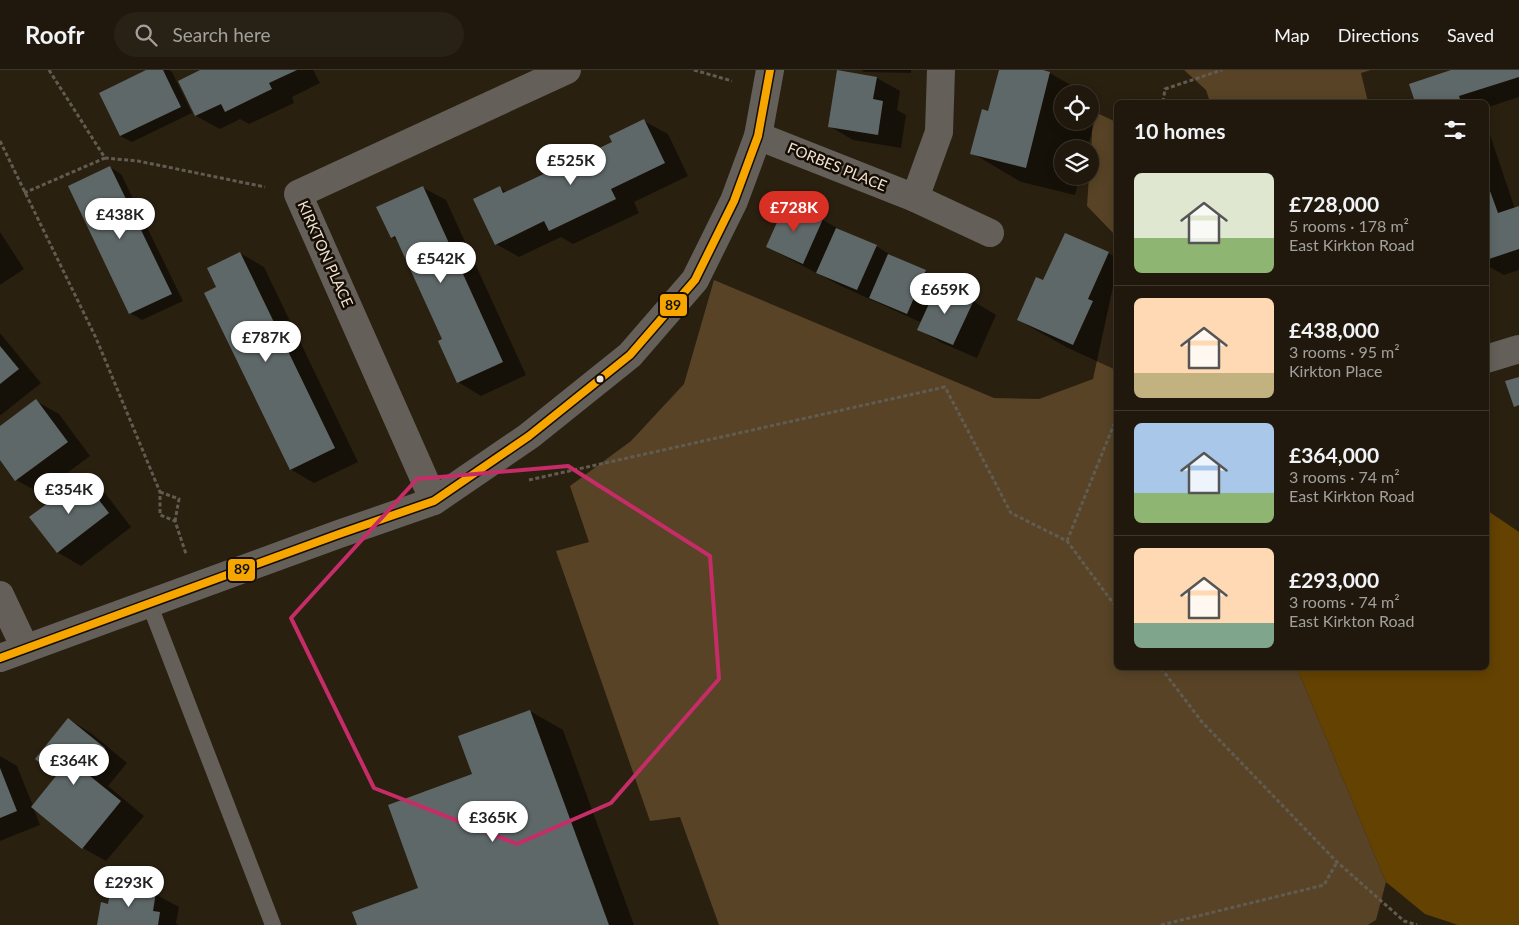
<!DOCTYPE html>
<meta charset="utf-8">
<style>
body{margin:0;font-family:Lato,sans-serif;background:#282115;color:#f1f3f6;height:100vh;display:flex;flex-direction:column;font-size:19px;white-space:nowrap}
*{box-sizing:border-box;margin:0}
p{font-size:16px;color:#a2a09d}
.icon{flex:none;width:28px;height:28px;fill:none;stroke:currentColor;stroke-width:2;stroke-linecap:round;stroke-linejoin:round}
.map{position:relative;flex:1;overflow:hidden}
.drawer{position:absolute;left:1114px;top:30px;width:375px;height:570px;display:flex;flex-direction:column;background:#20180c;border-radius:8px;box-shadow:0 2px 12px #0003,0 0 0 1px #3d372d}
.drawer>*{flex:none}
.controls{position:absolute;left:1054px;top:15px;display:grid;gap:10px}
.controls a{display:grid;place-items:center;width:45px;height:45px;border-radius:50%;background:#20180c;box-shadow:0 2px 12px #0003,0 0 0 1px #3d372d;font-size:25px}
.price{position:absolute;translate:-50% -42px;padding:0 11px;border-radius:18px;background:#fff;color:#222;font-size:16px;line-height:32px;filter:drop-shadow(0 1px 2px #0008)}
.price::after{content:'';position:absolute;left:50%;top:30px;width:15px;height:11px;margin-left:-8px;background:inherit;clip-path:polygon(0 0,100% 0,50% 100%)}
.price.active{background:#d93025;color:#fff}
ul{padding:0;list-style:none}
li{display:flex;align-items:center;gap:15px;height:125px;padding:0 20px}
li+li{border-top:1px solid #3d372d}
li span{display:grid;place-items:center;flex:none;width:140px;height:100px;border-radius:8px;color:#555}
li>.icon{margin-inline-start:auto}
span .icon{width:60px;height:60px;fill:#fffc;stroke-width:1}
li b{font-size:21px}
h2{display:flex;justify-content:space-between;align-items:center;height:60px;padding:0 20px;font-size:21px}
header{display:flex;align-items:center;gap:30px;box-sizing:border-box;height:70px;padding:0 25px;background:#20180c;border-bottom:1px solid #3d372d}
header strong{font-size:24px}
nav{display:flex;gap:28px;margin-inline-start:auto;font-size:18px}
.search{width:350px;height:45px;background:#282115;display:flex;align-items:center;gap:12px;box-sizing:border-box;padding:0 18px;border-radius:28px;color:#a2a09d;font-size:19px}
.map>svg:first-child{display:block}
</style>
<header>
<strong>Roofr</strong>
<div class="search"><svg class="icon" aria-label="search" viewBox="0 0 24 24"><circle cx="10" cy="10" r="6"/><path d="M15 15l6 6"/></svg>Search here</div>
<nav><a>Map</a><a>Directions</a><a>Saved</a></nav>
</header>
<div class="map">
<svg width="1519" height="855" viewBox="0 0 1519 855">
<rect width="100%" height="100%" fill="#2a2010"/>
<!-- green -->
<g fill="#584326">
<path d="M 1184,0 L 1371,0 L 1361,3 L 1368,32 L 1210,32 L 1206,20 Z"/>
<path d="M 1093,41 L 1116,52 L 1116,166 L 1087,136 L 1089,106 L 1090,106 Z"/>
<path d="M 1116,203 L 1116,598 L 1297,598 L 1386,812 L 1376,850 L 1368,855 L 719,855 L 680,747 L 650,751 L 556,481 L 589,472 L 570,416 L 631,371 L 684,314 L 714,210 L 994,328 L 1039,329 L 1093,309 Z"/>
</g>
<!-- forest -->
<path fill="#644202" d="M 1486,437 L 1488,441 L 1519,462 L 1519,855 L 1458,855 L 1425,844 L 1386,812 L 1297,598 L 1486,598 Z"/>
<!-- shadow -->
<g fill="#0007">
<path d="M 149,0 L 169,0 L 172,2 L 192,43 L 132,72 L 120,66 Z"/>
<path d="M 203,0 L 313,0 L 320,13 L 292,27 L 294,33 L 249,54 L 240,49 L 220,59 L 196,46 L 180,11 Z"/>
<path d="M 861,0 L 911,0 L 911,3 L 864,2 Z"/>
<path d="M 1000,0 L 1038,0 L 1050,3 L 1086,24 L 1062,24 L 1062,51 L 1090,51 L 1090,26 L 1100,32 L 1087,79 L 1062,79 L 1062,106 L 1080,106 L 1075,125 L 1021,112 L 972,83 L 989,42 Z"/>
<path d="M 1452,0 L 1519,0 L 1519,27 L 1486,38 L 1486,32 L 1417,32 L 1411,15 Z"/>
<path d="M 877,8 L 900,21 L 897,40 L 906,45 L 901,78 L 853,70 L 829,56 Z"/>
<path d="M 644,51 L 668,64 L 688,106 L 634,132 L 639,143 L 573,174 L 561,167 L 519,187 L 496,174 L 500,118 L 508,123 L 614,72 Z"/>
<path d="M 1486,53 L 1515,139 L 1519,138 L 1519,200 L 1504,205 L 1486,195 Z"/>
<path d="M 110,97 L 121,104 L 183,231 L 142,250 L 130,243 L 69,116 Z"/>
<path d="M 422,117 L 446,130 L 526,305 L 481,326 L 458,312 L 443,270 L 398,171 L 392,167 Z"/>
<path d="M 786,134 L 823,150 L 846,163 L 876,176 L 899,190 L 926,202 L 949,215 L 947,220 L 973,231 L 996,245 L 977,288 L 942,273 L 919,260 L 922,253 L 841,216 L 767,177 Z"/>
<path d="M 0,162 L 24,199 L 0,215 Z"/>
<path d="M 240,183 L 264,197 L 358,392 L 314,413 L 290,399 L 218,218 Z"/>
<path d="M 1108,183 L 1116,187 L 1116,300 L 1068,278 L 1018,250 L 1044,212 Z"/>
<path d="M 0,263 L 41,313 L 1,345 L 0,345 Z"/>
<path d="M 36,331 L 59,344 L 90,386 L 40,423 L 16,410 L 0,388 L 0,357 Z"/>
<path d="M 82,409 L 105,423 L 131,457 L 81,496 L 57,482 Z"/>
<path d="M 530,641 L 563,660 L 634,855 L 358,855 L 420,818 L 474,705 Z"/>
<path d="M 68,649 L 91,663 L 127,693 L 108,716 L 144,746 L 106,791 L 83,778 L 33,737 L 40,755 L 0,771 L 0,686 L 17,696 L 33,736 L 58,706 Z"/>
<path d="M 155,824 L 179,837 L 176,853 L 179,855 L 98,855 L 109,835 Z"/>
</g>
<!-- building -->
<g fill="#5f6868">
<path d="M 146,0 L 163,0 L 181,37 L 120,66 L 99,23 Z"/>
<path d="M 200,0 L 297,0 L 269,13 L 272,19 L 225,42 L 221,34 L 195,46 L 178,11 Z"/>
<path d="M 837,0 L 877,7 L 873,29 L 883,31 L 878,65 L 828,57 Z"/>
<path d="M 999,0 L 1043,0 L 1050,2 L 1026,98 L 970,84 L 982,39 L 988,41 Z"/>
<path d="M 1451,0 L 1519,0 L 1519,7 L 1459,26 L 1461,32 L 1415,32 L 1409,14 Z"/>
<path d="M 644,49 L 665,93 L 611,119 L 616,129 L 549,161 L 544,151 L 495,175 L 473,129 L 500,116 L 503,123 L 612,72 L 609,66 Z"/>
<path d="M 110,96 L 172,224 L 129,244 L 68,116 Z"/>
<path d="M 1486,110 L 1498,143 L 1519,136 L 1519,179 L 1486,190 Z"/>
<path d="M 423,116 L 503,292 L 457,313 L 438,271 L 442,269 L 395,166 L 391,168 L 376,137 Z"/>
<path d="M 786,132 L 823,149 L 803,194 L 766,177 Z"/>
<path d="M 836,158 L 877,175 L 857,220 L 816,203 Z"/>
<path d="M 1065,163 L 1109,182 L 1088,229 L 1093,231 L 1073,275 L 1017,250 L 1036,207 L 1043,210 Z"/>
<path d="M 240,182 L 335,378 L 290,400 L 204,223 L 216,217 L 207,198 Z"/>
<path d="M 888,184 L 926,200 L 907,244 L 869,228 Z"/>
<path d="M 938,214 L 974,230 L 953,275 L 917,260 Z"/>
<path d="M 0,276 L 19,299 L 0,314 Z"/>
<path d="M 1519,307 L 1519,335 L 1514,337 L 1505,311 Z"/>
<path d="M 36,329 L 68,372 L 15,411 L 0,390 L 0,356 Z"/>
<path d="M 82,408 L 109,443 L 57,483 L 29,447 Z"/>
<path d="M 530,640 L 609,855 L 357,855 L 352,842 L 418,818 L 388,735 L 472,704 L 458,666 Z"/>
<path d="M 68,648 L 105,678 L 85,702 L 121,731 L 82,779 L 31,737 L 56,706 L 35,689 Z"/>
<path d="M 0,698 L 17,741 L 0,748 Z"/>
<path d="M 111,815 L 156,822 L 153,841 L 160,842 L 158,855 L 97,855 L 101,832 L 108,834 Z"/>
</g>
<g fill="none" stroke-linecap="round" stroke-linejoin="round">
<!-- path -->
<g stroke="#615c52" stroke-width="3" stroke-dasharray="4 2.5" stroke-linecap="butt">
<path d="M 49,0 L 105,88 L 138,91 L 265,117"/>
<path d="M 694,0 L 732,11"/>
<path d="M 1163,32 L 1165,19 L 1222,0"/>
<path d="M 0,71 L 96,268 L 160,422 L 160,445 L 175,451 L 186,484"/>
<path d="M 24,123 L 105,88"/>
<path d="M 529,410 L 945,317 L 1011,443 L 1067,471 L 1116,537"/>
<path d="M 160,422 L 179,429 L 175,451"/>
<path d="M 1067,471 L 1116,349"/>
<path d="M 1161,598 L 1202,652 L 1337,792 L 1404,851 L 1417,855"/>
<path d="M 1161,855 L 1324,815 L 1337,792"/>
</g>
<!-- lane -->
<path stroke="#646059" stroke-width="16" d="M 149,533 L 273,855"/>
<!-- street -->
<g stroke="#646059" stroke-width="28">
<path d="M 758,66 L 915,128 L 939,62 L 941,0"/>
<path d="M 915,128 L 990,163"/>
<path d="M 1486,289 L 1519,279"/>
<path d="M 434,431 L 298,124 L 567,0"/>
<path d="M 0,525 L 25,578"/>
<path d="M 0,588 L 339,464 L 434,431 L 529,366 L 630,285 L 695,210 L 734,131 L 758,66 L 770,0"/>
</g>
<defs>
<path id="bus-1" d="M 0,588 L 339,464 L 434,431 L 529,366 L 630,285 L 695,210 L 734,131 L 758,66 L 770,0"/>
</defs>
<!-- bus-1 casing -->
<use href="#bus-1" stroke="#160e04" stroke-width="11"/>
<!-- bus-1 -->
<use href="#bus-1" stroke="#f7a600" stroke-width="8"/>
</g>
<!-- marked area -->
<path fill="none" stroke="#c62c67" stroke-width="4" stroke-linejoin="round" d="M 568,396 L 710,486 L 719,609 L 611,733 L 517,774 L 374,718 L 291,548 L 417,409 Z"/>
<!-- markers -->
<circle fill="#eee2d2" stroke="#160e04" stroke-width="2" cx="600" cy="309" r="4.5"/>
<g text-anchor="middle" stroke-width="5" stroke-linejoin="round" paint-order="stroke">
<!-- street labels -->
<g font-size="15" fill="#eee2d2" stroke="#160e04">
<text transform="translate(837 97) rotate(22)" y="5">FORBES PLACE</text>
<text transform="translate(325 184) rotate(66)" y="5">KIRKTON PLACE</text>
</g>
</g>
<g stroke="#160e04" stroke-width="2">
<rect x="659" y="223" width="29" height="24" rx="5" fill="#f7a600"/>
<rect x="227" y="488" width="29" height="24" rx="5" fill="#f7a600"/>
</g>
<g font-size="14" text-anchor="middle" font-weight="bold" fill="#111">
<text x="673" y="240">89</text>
<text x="242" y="504">89</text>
</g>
</svg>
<div class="controls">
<a><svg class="icon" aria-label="locate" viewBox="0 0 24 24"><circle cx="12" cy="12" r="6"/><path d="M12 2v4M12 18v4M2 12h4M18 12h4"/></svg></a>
<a><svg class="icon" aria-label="layers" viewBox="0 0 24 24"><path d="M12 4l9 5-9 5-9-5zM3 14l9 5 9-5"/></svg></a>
</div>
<b class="price" style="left:571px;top:116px">£525K</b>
<b class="price active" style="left:794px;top:163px">£728K</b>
<b class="price" style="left:120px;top:170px">£438K</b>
<b class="price" style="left:441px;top:214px">£542K</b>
<b class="price" style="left:945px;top:245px">£659K</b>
<b class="price" style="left:266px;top:293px">£787K</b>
<b class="price" style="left:69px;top:445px">£354K</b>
<b class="price" style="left:74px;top:716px">£364K</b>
<b class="price" style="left:493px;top:773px">£365K</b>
<b class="price" style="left:129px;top:838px">£293K</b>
<section class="drawer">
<h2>10 homes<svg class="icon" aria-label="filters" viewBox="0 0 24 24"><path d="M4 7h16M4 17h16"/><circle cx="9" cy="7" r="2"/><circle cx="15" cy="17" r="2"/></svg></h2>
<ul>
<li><span style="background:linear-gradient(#dfe7d0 65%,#8fb573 0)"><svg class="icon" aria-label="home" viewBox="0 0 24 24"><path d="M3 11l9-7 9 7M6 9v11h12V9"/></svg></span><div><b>£728,000</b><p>5 rooms · 178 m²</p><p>East Kirkton Road</p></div></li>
<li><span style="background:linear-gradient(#ffd9b3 75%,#c2b280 0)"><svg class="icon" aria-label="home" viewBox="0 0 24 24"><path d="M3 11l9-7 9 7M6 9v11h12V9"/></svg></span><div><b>£438,000</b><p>3 rooms · 95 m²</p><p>Kirkton Place</p></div></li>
<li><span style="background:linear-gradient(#a9c7e8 70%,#8fb573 0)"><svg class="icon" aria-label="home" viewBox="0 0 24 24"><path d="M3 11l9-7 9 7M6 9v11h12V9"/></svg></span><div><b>£364,000</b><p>3 rooms · 74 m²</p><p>East Kirkton Road</p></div></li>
<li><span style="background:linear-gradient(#ffd9b3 75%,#7fa58c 0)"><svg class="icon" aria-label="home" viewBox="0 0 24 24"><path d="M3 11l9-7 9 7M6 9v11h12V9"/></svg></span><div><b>£293,000</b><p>3 rooms · 74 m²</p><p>East Kirkton Road</p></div></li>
</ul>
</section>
</div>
